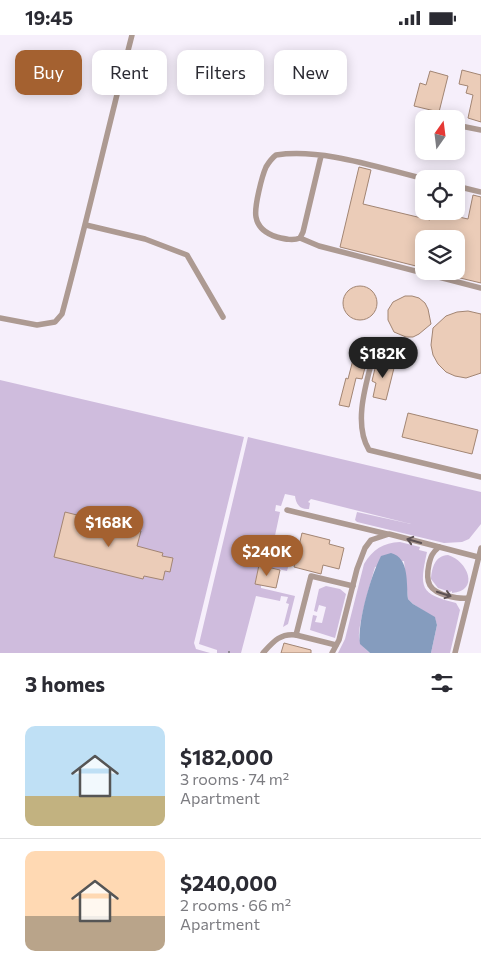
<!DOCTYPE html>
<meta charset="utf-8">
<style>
body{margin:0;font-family:Commissioner,sans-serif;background:#f2f2f3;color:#2b2b33;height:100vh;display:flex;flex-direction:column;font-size:19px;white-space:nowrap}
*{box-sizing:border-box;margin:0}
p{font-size:16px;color:#7c7c81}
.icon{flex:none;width:28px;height:28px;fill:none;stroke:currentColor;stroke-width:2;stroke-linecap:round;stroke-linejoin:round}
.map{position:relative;height:618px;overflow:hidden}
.drawer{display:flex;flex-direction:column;background:#fff;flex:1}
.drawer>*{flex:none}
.guide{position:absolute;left:15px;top:15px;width:451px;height:45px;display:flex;gap:10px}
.needle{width:32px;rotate:14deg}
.fabs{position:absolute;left:415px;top:75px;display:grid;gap:10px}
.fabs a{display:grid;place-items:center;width:50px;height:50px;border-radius:10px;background:#fff;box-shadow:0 2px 12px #0003;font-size:25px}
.price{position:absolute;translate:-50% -42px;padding:0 11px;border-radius:18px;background:#a46130;color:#fff;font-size:16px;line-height:32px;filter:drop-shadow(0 1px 2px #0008)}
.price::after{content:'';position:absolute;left:50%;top:30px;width:15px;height:11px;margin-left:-8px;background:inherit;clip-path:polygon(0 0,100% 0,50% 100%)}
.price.on{background:#222;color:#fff}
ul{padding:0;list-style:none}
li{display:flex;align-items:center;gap:15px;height:125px;padding:0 25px}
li+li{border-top:1px solid #e1e1e2}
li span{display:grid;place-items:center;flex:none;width:140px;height:100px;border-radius:10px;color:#555}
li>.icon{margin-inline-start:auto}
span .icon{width:60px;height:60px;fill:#fffc;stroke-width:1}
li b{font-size:21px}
h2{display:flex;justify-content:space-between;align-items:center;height:60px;padding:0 25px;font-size:21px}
.tag{padding:0 18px;border-radius:10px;background:#fff;box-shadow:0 2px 12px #0003;font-size:18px;line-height:45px}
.tag.on{background:#a46130;color:#fff}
.status{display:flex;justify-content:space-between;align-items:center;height:35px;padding:0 25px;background:#fff;direction:ltr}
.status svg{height:14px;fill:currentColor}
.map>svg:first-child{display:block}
</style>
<div class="status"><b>19:45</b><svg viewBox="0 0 49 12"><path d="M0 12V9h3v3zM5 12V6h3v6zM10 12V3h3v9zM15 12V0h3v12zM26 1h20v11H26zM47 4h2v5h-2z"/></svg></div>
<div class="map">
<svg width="481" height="618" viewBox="0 0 481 618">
<rect width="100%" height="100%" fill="#f6effb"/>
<!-- green -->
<g fill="#cfbcdd">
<path d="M 0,345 L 244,402 L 194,608 L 196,614 L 210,618 L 0,618 Z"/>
<path d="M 248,402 L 481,457 L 481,489 L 469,504 L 462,507 L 444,508 L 357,487 L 355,485 L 357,477 L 411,489 L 311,464 L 308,467 L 310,468 L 309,474 C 300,475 296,469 295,461 L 285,459 L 281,471 L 276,470 L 275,476 L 280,477 L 273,510 L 258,507 L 255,521 L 289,529 L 287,536 L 259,530 L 255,548 L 261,550 L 261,553 L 295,561 L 288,589 L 283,592 L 289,569 L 286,568 L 288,562 L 281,561 L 280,566 L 256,561 L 241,618 L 217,618 L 217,615 L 199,609 Z"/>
<path d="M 400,507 L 420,512 L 419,515 L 427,517 C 419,553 420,559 456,568 L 460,575 L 450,618 L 431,618 L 437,590 L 435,583 L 413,569 L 408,564 L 404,526 L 375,532 C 371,546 358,590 359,602 C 360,609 365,614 370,618 L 338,618 L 345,604 L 364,529 C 373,514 383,508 400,507 Z"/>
<path d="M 448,520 C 468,526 480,556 452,558 L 452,556 L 450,557 L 438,553 L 431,544 C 432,532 435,521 448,520 Z"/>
<path d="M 326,551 L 340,554 L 346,559 L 335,603 L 310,595 L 313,580 L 317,581 L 315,587 L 322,588 L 326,572 L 319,570 L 317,577 L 314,576 L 319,554 Z"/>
</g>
<!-- water -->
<path fill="#859cbe" d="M 391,518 C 410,523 406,549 408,564 L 413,569 L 435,582 L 437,590 L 431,618 L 370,618 L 360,609 C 357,588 371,540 381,521 Z"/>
<!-- building -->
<g fill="#ebccb8" stroke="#a28573">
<path d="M 462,35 L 481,40 L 481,87 L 468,83 L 473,60 L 466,58 L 468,51 L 459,49 Z"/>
<path d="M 430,36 L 448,41 L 439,77 L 414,71 L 420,48 L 426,50 Z"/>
<path d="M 359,132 L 371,135 L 363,169 L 430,185 L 432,176 L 468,184 L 473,160 L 481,162 L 481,248 L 456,242 L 456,204 L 424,204 L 424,233 L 340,212 Z"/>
<circle cx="360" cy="268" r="17"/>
<path d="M 405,261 L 412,261 L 419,263 L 425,268 L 428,274 L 431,289 L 419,299 L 413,302 L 406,302 L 394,297 L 388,285 L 388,275 L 393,267 Z"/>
<path d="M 468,276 L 481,279 L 481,338 L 466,343 L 455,341 L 446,337 L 438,329 L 433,320 L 431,310 L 433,293 L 446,281 L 457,277 Z"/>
<path d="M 355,317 L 368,321 L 362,344 L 356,343 L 349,372 L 339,370 L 346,343 L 348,344 Z"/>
<path d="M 377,325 L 395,329 L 386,365 L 373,362 L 376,348 L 372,346 Z"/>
<path d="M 408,378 L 478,395 L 472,419 L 402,402 Z"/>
<path d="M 65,477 L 141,496 L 137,511 L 163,518 L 162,521 L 173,523 L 170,537 L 165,536 L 163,545 L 144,541 L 143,544 L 54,522 Z"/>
<path d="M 302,498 L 330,505 L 329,509 L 344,513 L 339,534 L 323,530 L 321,539 L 294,532 Z"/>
<path d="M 259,530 L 280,535 L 276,553 L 255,549 Z"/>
<path d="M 284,608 L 311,615 L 311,618 L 281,618 Z"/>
</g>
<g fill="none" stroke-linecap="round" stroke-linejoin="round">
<!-- path -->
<path stroke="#908a95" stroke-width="2" stroke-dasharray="2.5 4" stroke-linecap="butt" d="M 229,618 L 229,616"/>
<!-- service -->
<g stroke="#ad9a92" stroke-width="5.5">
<path d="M 422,82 L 430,84"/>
<path d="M 456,90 L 481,95"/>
<path d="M 321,121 L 303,197 L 300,203 C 293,206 285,204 277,202 C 267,199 258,193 256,182 C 254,172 262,141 266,132 C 269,127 272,123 276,120 C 323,113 379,133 425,144"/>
<path d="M 456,151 L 481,157"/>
<path d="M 86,190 L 145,204 L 187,220 L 223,282"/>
<path d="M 300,203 L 319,211 L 481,253"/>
<path d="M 0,283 L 37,290 L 55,287 L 62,279 C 87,186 108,93 132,0"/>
<path d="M 373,322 C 366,349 353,389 369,415 L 481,442"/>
<path d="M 287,475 L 387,499"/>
<path d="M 439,512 C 432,518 431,521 429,529 C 425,548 429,556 448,561 C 456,563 461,564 468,563"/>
<path d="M 296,600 L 336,610"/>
<path d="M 263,618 C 273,607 280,598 296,600 L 311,541 L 353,551"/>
<path d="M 332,618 L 339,605 L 357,534 L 365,513 L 371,505 L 389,499 L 478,522"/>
<path d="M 455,618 L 481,513"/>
</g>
</g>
<!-- one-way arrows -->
<defs><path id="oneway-shaft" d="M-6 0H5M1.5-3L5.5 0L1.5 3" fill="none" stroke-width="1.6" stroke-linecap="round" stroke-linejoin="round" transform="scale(1.25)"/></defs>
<g stroke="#5d5153">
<use href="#oneway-shaft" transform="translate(414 506) rotate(-164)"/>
<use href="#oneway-shaft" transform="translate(444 559) rotate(18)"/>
</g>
</svg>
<div class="fabs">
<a><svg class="needle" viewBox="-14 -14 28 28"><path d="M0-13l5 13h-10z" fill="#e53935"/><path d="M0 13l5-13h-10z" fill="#7c7c81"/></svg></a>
<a><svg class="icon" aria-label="locate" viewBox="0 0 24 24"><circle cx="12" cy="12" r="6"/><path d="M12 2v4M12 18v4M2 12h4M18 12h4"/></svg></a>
<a><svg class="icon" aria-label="layers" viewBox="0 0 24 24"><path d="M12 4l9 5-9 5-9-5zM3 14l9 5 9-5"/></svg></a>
</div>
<b class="price on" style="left:383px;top:344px">$182K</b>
<b class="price" style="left:109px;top:513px">$168K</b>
<b class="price" style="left:267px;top:542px">$240K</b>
<div class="guide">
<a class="tag on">Buy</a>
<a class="tag">Rent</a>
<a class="tag">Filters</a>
<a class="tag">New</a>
</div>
</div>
<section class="drawer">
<h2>3 homes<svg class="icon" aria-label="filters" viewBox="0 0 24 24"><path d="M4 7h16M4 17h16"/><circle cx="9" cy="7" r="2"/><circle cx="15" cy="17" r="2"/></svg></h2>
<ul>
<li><span style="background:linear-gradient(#bfe0f5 70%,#c2b280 0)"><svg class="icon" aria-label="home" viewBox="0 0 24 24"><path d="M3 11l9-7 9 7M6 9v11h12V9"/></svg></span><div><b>$182,000</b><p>3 rooms · 74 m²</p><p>Apartment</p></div></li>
<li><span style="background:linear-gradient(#ffd9b3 65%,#b9a48a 0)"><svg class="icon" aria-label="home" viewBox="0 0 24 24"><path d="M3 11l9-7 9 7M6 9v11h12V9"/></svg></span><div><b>$240,000</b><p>2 rooms · 66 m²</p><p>Apartment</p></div></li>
</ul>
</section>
